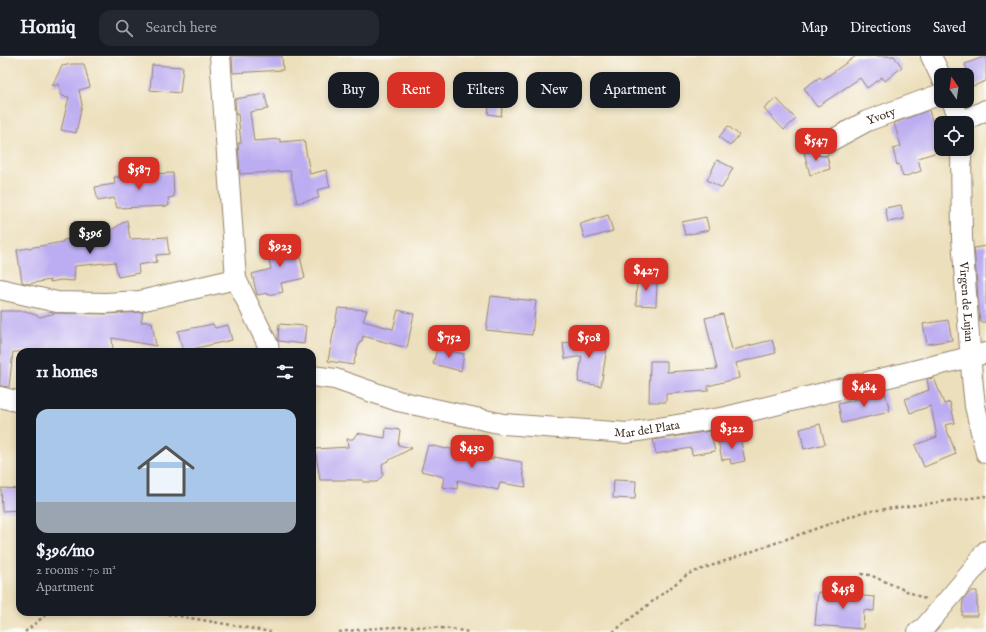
<!DOCTYPE html>
<meta charset="utf-8">
<style>
body{margin:0;font-family:"IM FELL English",serif;background:#242831;color:#f1f3f6;height:100vh;display:flex;flex-direction:column;font-size:15px;white-space:nowrap}
*{box-sizing:border-box;margin:0}
p{font-size:13px;color:#9ea1a6}
.icon{flex:none;width:22px;height:22px;fill:none;stroke:currentColor;stroke-width:2;stroke-linecap:round;stroke-linejoin:round}
.map{position:relative;flex:1;overflow:hidden}
.details{position:absolute;left:16px;top:292px;width:300px;height:268px;display:flex;flex-direction:column;background:#171b24;border-radius:12px;box-shadow:0 2px 6px #0003}
.details>*{flex:none}
.banner{position:absolute;left:328px;top:16px;width:380px;height:36px;display:flex;gap:8px}
.needle{width:26px;rotate:347deg}
.controls{position:absolute;left:934px;top:12px;display:grid;gap:8px}
.controls a{display:grid;place-items:center;width:40px;height:40px;border-radius:8px;background:#171b24;box-shadow:0 2px 6px #0003;font-size:20px}
.price{position:absolute;translate:-50% -34px;padding:0 9px;border-radius:8px;background:#d93025;color:#fff;font-size:13px;line-height:26px;filter:drop-shadow(0 1px 2px #0008)}
.price::after{content:'';position:absolute;left:50%;top:24px;width:12px;height:9px;margin-left:-6px;background:inherit;clip-path:polygon(0 0,100% 0,50% 100%)}
.price.current{background:#222;color:#fff}
ul{padding:0;list-style:none}
li{display:grid;align-content:center;gap:8px;height:212px;padding:0 20px}
li span{display:grid;place-items:center;height:124px;border-radius:12px;color:#555}
li>.icon{margin-inline-start:auto}
span .icon{width:72px;height:72px;fill:#fffc;stroke-width:1}
li b{font-size:17px}
h2{display:flex;justify-content:space-between;align-items:center;height:48px;padding:0 20px;font-size:17px}
.chip{padding:0 14px;border-radius:12px;background:#171b24;box-shadow:0 2px 6px #0003;font-size:14px;line-height:36px}
.chip.current{background:#d93025;color:#fff}
header{display:flex;align-items:center;gap:24px;box-sizing:border-box;height:56px;padding:0 20px;background:#171b24;border-bottom:1px solid #363941}
header strong{font-size:19px}
nav{display:flex;gap:22px;margin-inline-start:auto;font-size:14px}
.search{width:280px;height:36px;background:#242831;display:flex;align-items:center;gap:10px;box-sizing:border-box;padding:0 14px;border-radius:12px;color:#9ea1a6;font-size:15px}
.map>svg:first-child{display:block}
</style>
<header>
<strong>Homiq</strong>
<div class="search"><svg class="icon" aria-label="search" viewBox="0 0 24 24"><circle cx="10" cy="10" r="6"/><path d="M15 15l6 6"/></svg>Search here</div>
<nav><a>Map</a><a>Directions</a><a>Saved</a></nav>
</header>
<div class="map">
<svg width="986" height="576" viewBox="0 0 986 576">
<rect width="100%" height="100%" fill="#fdfcf7"/>
<filter id="ink" filterUnits="userSpaceOnUse"><feTurbulence type="fractalNoise" baseFrequency=".025" numOctaves="2"/><feDisplacementMap in="SourceGraphic" scale="8" xChannelSelector="R" yChannelSelector="G"/><feConvolveMatrix kernelMatrix="1 2 1 2 8 2 1 2 1" color-interpolation-filters="sRGB"/></filter>
<filter id="wash" filterUnits="userSpaceOnUse"><feTurbulence type="fractalNoise" baseFrequency=".012" numOctaves="4" result="noise"/><feDisplacementMap in="SourceGraphic" scale="16" xChannelSelector="R" yChannelSelector="G"/><feGaussianBlur stdDeviation="0.9" result="paint"/><feColorMatrix in="noise" values="0 0 0 0 0 0 0 0 0 0 0 0 0 0 0 0 0 1.4 0 .05"/><feComposite in="paint" operator="in"/></filter>
<g filter="url(#wash)">
<rect width="100%" height="100%" fill="#ecdfbc"/>
<g id="blocks">
<!-- building -->
<g fill="#bcacf1">
<path d="M 232,0 L 282,0 L 283,14 L 233,17 Z"/>
<path d="M 856,0 L 894,0 L 902,11 L 885,25 L 882,21 L 867,32 L 860,22 L 817,51 L 804,32 L 820,21 L 822,24 Z"/>
<path d="M 986,0 L 986,25 L 973,30 L 965,8 Z"/>
<path d="M 72,8 L 84,8 L 90,31 L 79,34 L 82,49 L 76,77 L 61,74 L 69,41 L 61,40 L 59,28 L 52,30 L 62,10 Z"/>
<path d="M 152,9 L 183,11 L 180,37 L 150,34 Z"/>
<path d="M 491,35 L 504,37 L 501,60 L 488,58 Z"/>
<path d="M 265,38 L 268,53 L 250,56 L 254,85 L 280,83 L 280,86 L 304,84 L 310,118 L 326,114 L 330,131 L 317,134 L 319,142 L 297,147 L 290,115 L 240,118 L 238,87 L 241,87 L 238,58 L 236,59 L 235,43 Z"/>
<path d="M 776,42 L 796,63 L 784,74 L 764,53 Z"/>
<path d="M 929,54 L 941,95 L 918,102 L 921,115 L 903,121 L 899,108 L 897,109 L 893,93 L 901,90 L 894,67 Z"/>
<path d="M 728,70 L 739,79 L 730,90 L 719,81 Z"/>
<path d="M 813,93 L 817,99 L 822,100 L 827,100 L 830,113 L 810,119 L 804,96 Z"/>
<path d="M 717,104 L 733,112 L 722,132 L 707,124 Z"/>
<path d="M 173,117 L 174,141 L 168,142 L 169,150 L 117,152 L 114,142 L 98,145 L 95,131 L 115,128 L 114,121 L 126,121 L 126,119 Z"/>
<path d="M 901,149 L 904,163 L 888,166 L 885,152 Z"/>
<path d="M 608,159 L 613,175 L 585,183 L 580,168 Z"/>
<path d="M 706,161 L 709,174 L 685,179 L 682,166 Z"/>
<path d="M 127,164 L 130,183 L 167,181 L 169,198 L 156,199 L 157,206 L 138,209 L 139,217 L 118,221 L 115,206 L 75,210 L 74,225 L 61,224 L 50,226 L 50,224 L 28,228 L 22,226 L 17,194 L 63,186 L 63,184 L 105,178 Z"/>
<path d="M 296,183 L 305,222 L 281,227 L 283,236 L 268,239 L 267,237 L 257,239 L 252,218 L 271,213 L 266,190 Z"/>
<path d="M 986,190 L 986,266 L 980,266 L 974,192 Z"/>
<path d="M 637,223 L 657,224 L 656,250 L 636,249 Z"/>
<path d="M 491,240 L 536,245 L 532,279 L 486,274 Z"/>
<path d="M 338,252 L 367,254 L 363,265 L 393,273 L 398,254 L 414,258 L 407,292 L 363,280 L 362,285 L 360,285 L 353,309 L 328,305 Z"/>
<path d="M 0,255 L 26,255 L 40,261 L 55,257 L 106,258 L 143,256 L 141,266 L 152,266 L 156,290 L 112,282 L 113,295 L 104,296 L 13,296 L 9,331 L 0,330 Z"/>
<path d="M 723,258 L 732,294 L 772,284 L 776,297 L 736,307 L 739,322 L 708,330 L 708,335 L 666,338 L 666,346 L 649,346 L 650,305 L 667,305 L 667,316 L 717,313 L 705,262 Z"/>
<path d="M 948,264 L 952,284 L 927,288 L 923,268 Z"/>
<path d="M 213,268 L 215,272 L 228,269 L 232,284 L 183,295 L 178,275 Z"/>
<path d="M 279,268 L 306,270 L 304,288 L 279,285 L 278,283 Z"/>
<path d="M 585,282 L 608,285 L 601,330 L 578,326 L 582,300 L 565,303 L 563,287 L 585,284 Z"/>
<path d="M 437,292 L 464,298 L 461,315 L 433,308 Z"/>
<path d="M 934,322 L 944,348 L 950,346 L 955,367 L 945,369 L 956,398 L 924,411 L 915,389 L 937,381 L 931,350 L 910,357 L 905,343 L 929,334 L 927,323 Z"/>
<path d="M 885,336 L 890,356 L 842,367 L 838,348 Z"/>
<path d="M 820,368 L 825,388 L 804,393 L 800,373 Z"/>
<path d="M 386,372 L 400,374 L 398,389 L 412,392 L 382,408 L 383,419 L 377,426 L 363,426 L 363,424 L 320,424 L 315,393 L 348,391 L 347,383 L 353,383 L 357,377 L 385,382 Z"/>
<path d="M 710,375 L 715,395 L 692,399 L 691,392 L 656,398 L 653,384 Z"/>
<path d="M 740,380 L 745,405 L 731,408 L 730,403 L 722,404 L 718,384 Z"/>
<path d="M 428,389 L 447,393 L 447,392 L 493,404 L 493,401 L 521,406 L 526,431 L 500,427 L 498,434 L 458,424 L 457,433 L 442,431 L 444,421 L 421,415 Z"/>
<path d="M 614,424 L 636,425 L 635,443 L 613,442 Z"/>
<path d="M 1,432 L 20,433 L 20,454 L 2,455 Z"/>
<path d="M 971,535 L 977,535 L 977,560 L 962,560 L 963,544 Z"/>
<path d="M 818,536 L 875,541 L 874,555 L 864,554 L 863,573 L 815,569 Z"/>
</g>
</g>
</g>
<g filter="url(#ink)">
<use href="#blocks" fill-opacity="0" stroke="#94846d" stroke-width="1"/>
<g fill="none" stroke-linecap="round" stroke-linejoin="round">
<defs>
<g id="minor">
<path d="M 220,0 L 236,223 L 268,289 L 269,296"/>
<path d="M 931,0 L 941,21"/>
<path d="M 952,45 L 961,67"/>
<path d="M 961,66 L 986,54"/>
<path id="s1" d="M 823,89 L 867,65 L 941,38"/>
<path id="s2" d="M 961,93 L 962,182 L 972,321 L 975,350 L 986,397"/>
<path d="M 0,233 L 57,246 L 106,247 L 140,245 L 236,223"/>
<path id="s3" d="M 312,320 L 335,323 L 398,345 L 503,368 L 627,377 L 726,361 L 986,297"/>
<path d="M 0,341 L 20,346"/>
<path d="M 918,576 L 925,571 L 973,514 L 986,495"/>
</g>
</defs>
<!-- minor casing -->
<use href="#minor" stroke="#94846d" stroke-width="22"/>
<!-- path -->
<g stroke="#94846d" stroke-width="2.5" stroke-dasharray="3 3" stroke-linecap="butt">
<path d="M 861,518 L 870,519 L 925,543"/>
<path d="M 156,556 L 271,576"/>
<path d="M 25,576 L 49,556"/>
<path d="M 339,576 C 381,571 426,567 468,576"/>
<path d="M 613,576 L 688,518 L 863,456 L 986,440"/>
</g>
<!-- minor -->
<use href="#minor" stroke="#fff" stroke-width="20"/>
</g>
</g>
<g text-anchor="middle" stroke-width="3" stroke-linejoin="round" paint-order="stroke">
<!-- street labels -->
<g font-size="12" fill="#3b2a1e" stroke="#fdfcf7">
<text dy="4" stroke="none"><textPath href="#s1" startOffset="65">Yvoty</textPath></text>
<text dy="4" stroke="none"><textPath href="#s2" startOffset="153">Virgen de Lujan</textPath></text>
<text dy="4" stroke="none"><textPath href="#s3" startOffset="342">Mar del Plata</textPath></text>
</g>
</g>
</svg>
<div class="controls">
<a><svg class="needle" viewBox="-14 -14 28 28"><path d="M0-13l5 13h-10z" fill="#e53935"/><path d="M0 13l5-13h-10z" fill="#9ea1a6"/></svg></a>
<a><svg class="icon" aria-label="locate" viewBox="0 0 24 24"><circle cx="12" cy="12" r="6"/><path d="M12 2v4M12 18v4M2 12h4M18 12h4"/></svg></a>
</div>
<b class="price" style="left:816px;top:106px">$547</b>
<b class="price" style="left:139px;top:135px">$587</b>
<b class="price current" style="left:90px;top:199px">$396</b>
<b class="price" style="left:280px;top:212px">$923</b>
<b class="price" style="left:646px;top:236px">$427</b>
<b class="price" style="left:449px;top:303px">$752</b>
<b class="price" style="left:589px;top:303px">$508</b>
<b class="price" style="left:864px;top:352px">$484</b>
<b class="price" style="left:732px;top:394px">$322</b>
<b class="price" style="left:472px;top:413px">$430</b>
<b class="price" style="left:843px;top:554px">$458</b>
<div class="banner">
<a class="chip">Buy</a>
<a class="chip current">Rent</a>
<a class="chip">Filters</a>
<a class="chip">New</a>
<a class="chip">Apartment</a>
</div>
<section class="details">
<h2>11 homes<svg class="icon" aria-label="filters" viewBox="0 0 24 24"><path d="M4 7h16M4 17h16"/><circle cx="9" cy="7" r="2"/><circle cx="15" cy="17" r="2"/></svg></h2>
<ul>
<li><span style="background:linear-gradient(#a9c7e8 75%,#9aa5b1 0)"><svg class="icon" aria-label="home" viewBox="0 0 24 24"><path d="M3 11l9-7 9 7M6 9v11h12V9"/></svg></span><div><b>$396/mo</b><p>2 rooms · 70 m²</p><p>Apartment</p></div></li>
</ul>
</section>
</div>
